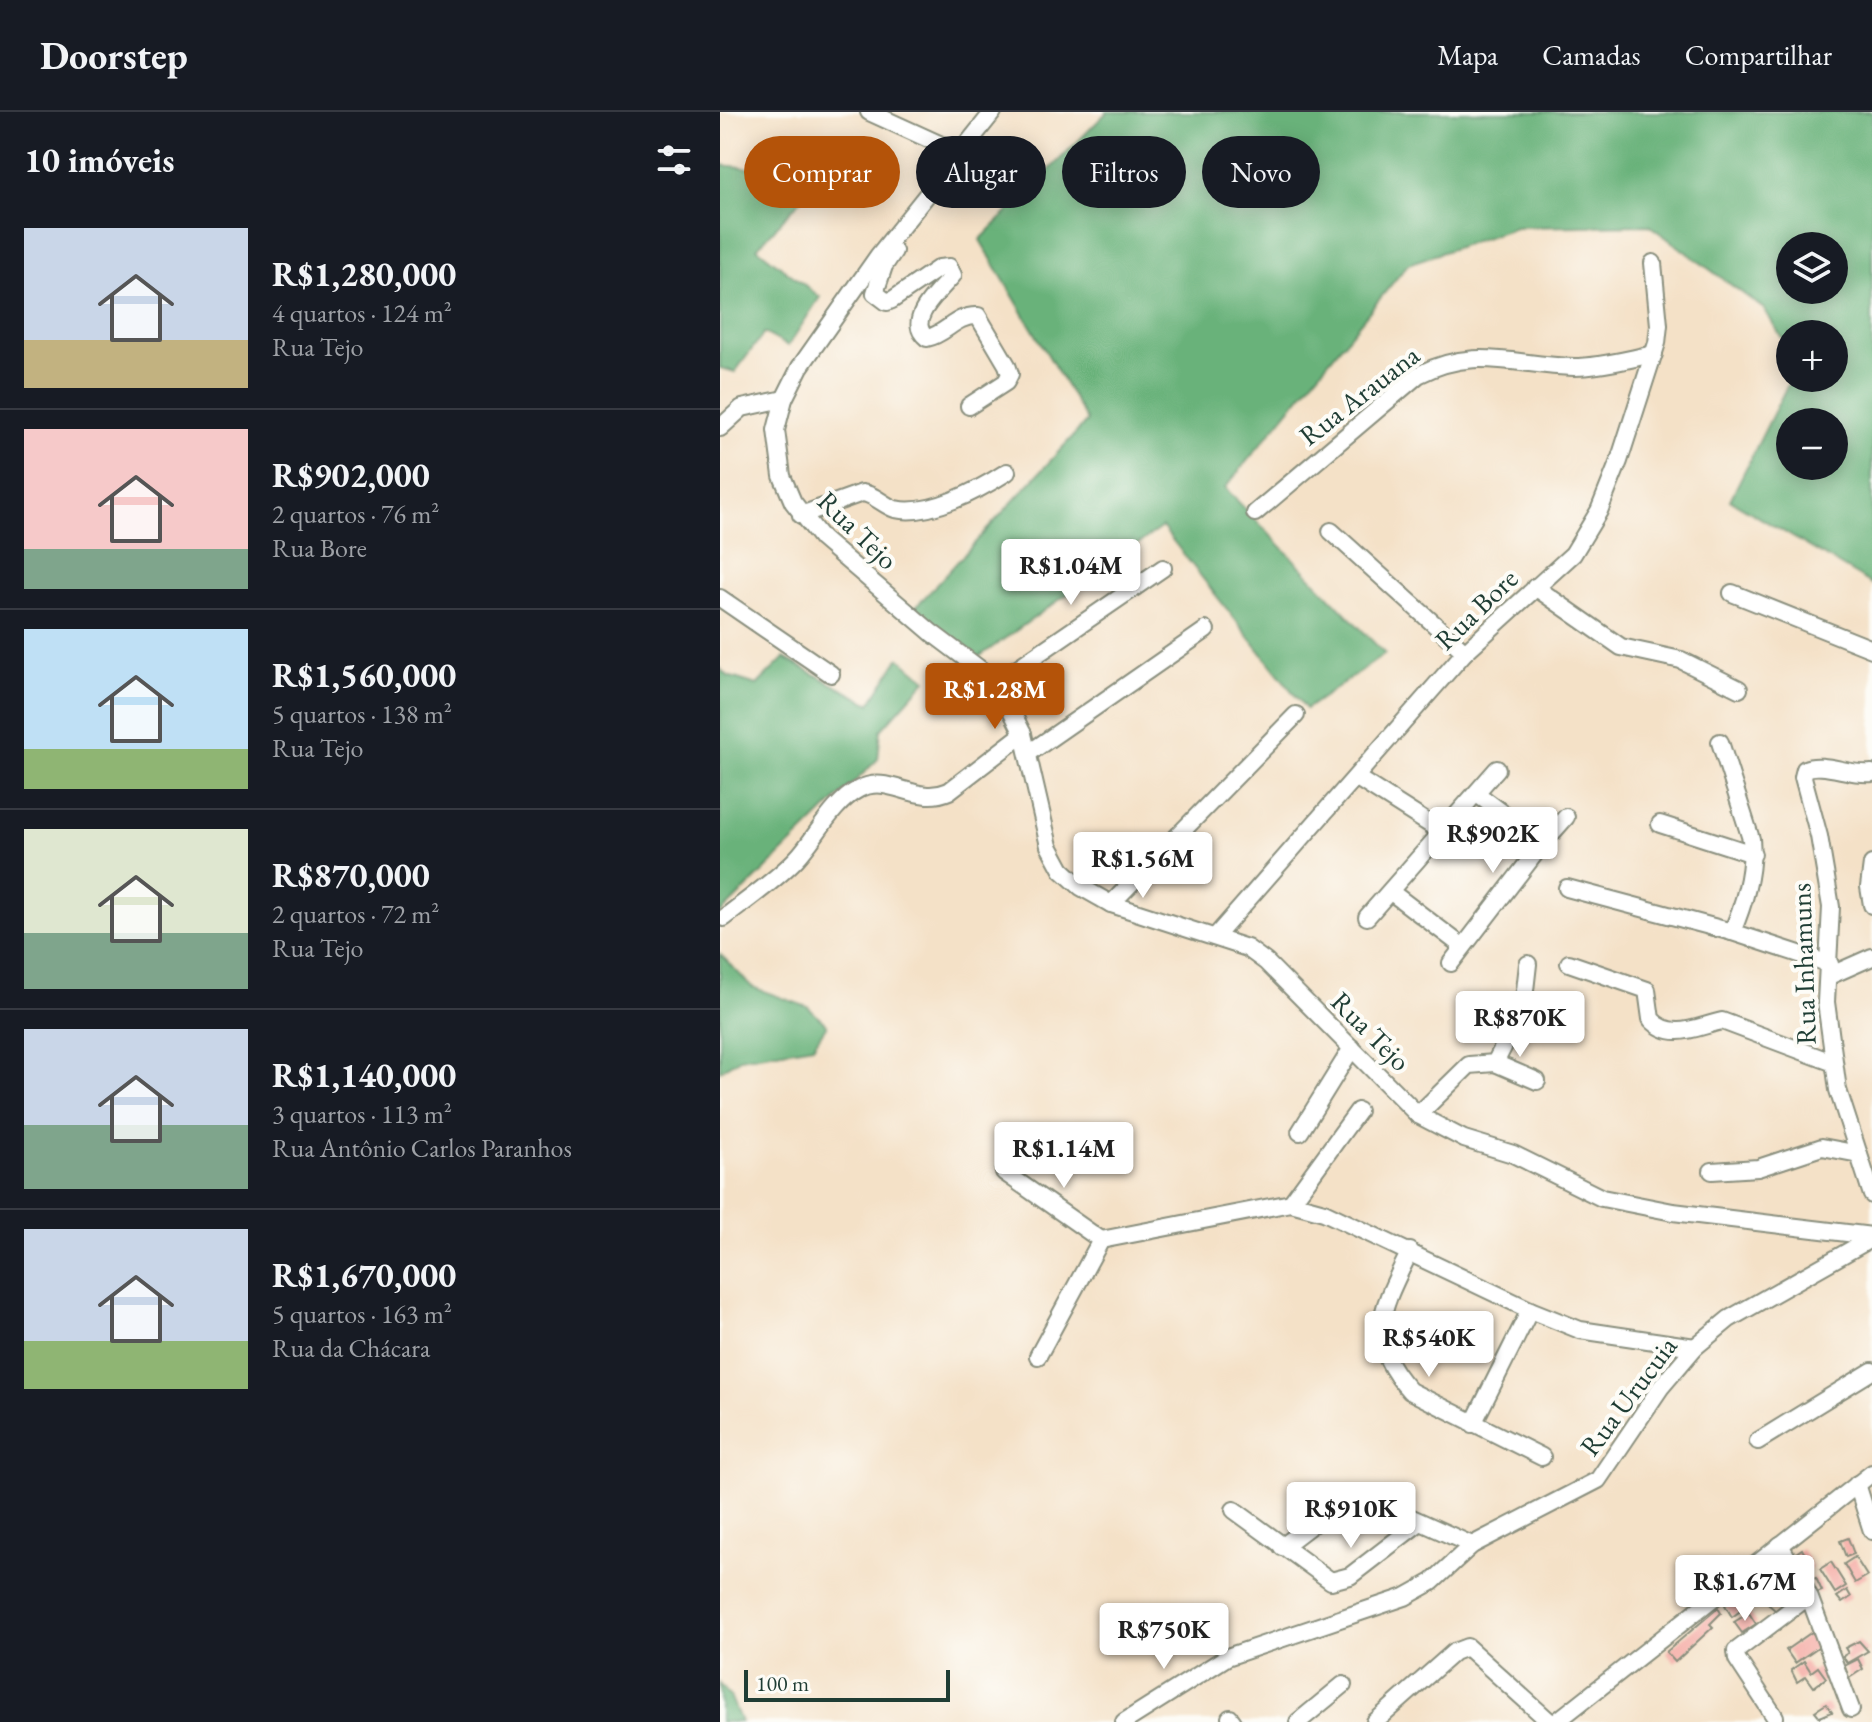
<!DOCTYPE html>
<html lang="pt">
<meta charset="utf-8">
<style>
body{margin:0;font-family:"EB Garamond",serif;background:#242831;color:#f1f3f6;height:100vh;display:flex;flex-direction:column;font-size:30px;white-space:nowrap}
*{box-sizing:border-box;margin:0}
p{font-size:26px;color:#9ea1a6}
.icon{flex:none;width:44px;height:44px;fill:none;stroke:currentColor;stroke-width:2;stroke-linecap:round;stroke-linejoin:round}
.map{position:relative;flex:1;overflow:hidden}
.side{display:flex;flex-direction:column;background:#171b24;width:720px}
.side>*{flex:none}
.hud{position:absolute;left:24px;top:24px;width:760px;height:72px;display:flex;gap:16px}
.tools{position:absolute;left:1056px;top:120px;display:grid;gap:16px}
.tools a{display:grid;place-items:center;width:72px;height:72px;border-radius:50%;background:#171b24;box-shadow:0 4px 20px #0003;font-size:40px}
.scale{position:absolute;left:24px;bottom:20px;width:206px;box-sizing:border-box;padding-left:8px;border:4px solid #1f3d34;border-top:0;font-size:22px;line-height:28px;white-space:nowrap;color:#1f3d34;-webkit-text-stroke:6px #fdfcf7;paint-order:stroke}
.price{position:absolute;translate:-50% -68px;padding:0 18px;border-radius:8px;background:#fff;color:#222;font-size:26px;line-height:52px;filter:drop-shadow(0 2px 4px #0008)}
.price::after{content:'';position:absolute;left:50%;top:48px;width:24px;height:18px;margin-left:-12px;background:inherit;clip-path:polygon(0 0,100% 0,50% 100%)}
.price.selected{background:#b45309;color:#fff}
ul{padding:0;list-style:none}
li{display:flex;align-items:center;gap:24px;height:200px;padding:0 24px}
li+li{border-top:2px solid #363941}
li span{display:grid;place-items:center;flex:none;width:224px;height:160px;border-radius:0px;color:#555}
li>.icon{margin-inline-start:auto}
span .icon{width:96px;height:96px;fill:#fffc;stroke-width:1}
li b{font-size:34px}
h2{display:flex;justify-content:space-between;align-items:center;height:96px;padding:0 24px;font-size:34px}
.chip{padding:0 28px;border-radius:36px;background:#171b24;box-shadow:0 4px 20px #0003;font-size:28px;line-height:72px}
.chip.selected{background:#b45309;color:#fff}
header{display:flex;align-items:center;gap:48px;box-sizing:border-box;height:112px;padding:0 40px;background:#171b24;border-bottom:2px solid #363941}
header strong{font-size:38px}
nav{display:flex;gap:44px;margin-inline-start:auto;font-size:28px}
main{display:flex;flex:1;min-height:0}
.map>svg:first-child{display:block}
</style>
<header>
<strong>Doorstep</strong>
<nav><a>Mapa</a><a>Camadas</a><a>Compartilhar</a></nav>
</header>
<main>
<section class="side">
<h2>10 imóveis<svg class="icon" aria-label="filters" viewBox="0 0 24 24"><path d="M4 7h16M4 17h16"/><circle cx="9" cy="7" r="2"/><circle cx="15" cy="17" r="2"/></svg></h2>
<ul>
<li><span style="background:linear-gradient(#c9d6e8 70%,#c2b280 0)"><svg class="icon" aria-label="home" viewBox="0 0 24 24"><path d="M3 11l9-7 9 7M6 9v11h12V9"/></svg></span><div><b>R$1,280,000</b><p>4 quartos · 124 m²</p><p>Rua Tejo</p></div></li>
<li><span style="background:linear-gradient(#f6c9c9 75%,#7fa58c 0)"><svg class="icon" aria-label="home" viewBox="0 0 24 24"><path d="M3 11l9-7 9 7M6 9v11h12V9"/></svg></span><div><b>R$902,000</b><p>2 quartos · 76 m²</p><p>Rua Bore</p></div></li>
<li><span style="background:linear-gradient(#bfe0f5 75%,#8fb573 0)"><svg class="icon" aria-label="home" viewBox="0 0 24 24"><path d="M3 11l9-7 9 7M6 9v11h12V9"/></svg></span><div><b>R$1,560,000</b><p>5 quartos · 138 m²</p><p>Rua Tejo</p></div></li>
<li><span style="background:linear-gradient(#dfe7d0 65%,#7fa58c 0)"><svg class="icon" aria-label="home" viewBox="0 0 24 24"><path d="M3 11l9-7 9 7M6 9v11h12V9"/></svg></span><div><b>R$870,000</b><p>2 quartos · 72 m²</p><p>Rua Tejo</p></div></li>
<li><span style="background:linear-gradient(#c9d6e8 60%,#7fa58c 0)"><svg class="icon" aria-label="home" viewBox="0 0 24 24"><path d="M3 11l9-7 9 7M6 9v11h12V9"/></svg></span><div><b>R$1,140,000</b><p>3 quartos · 113 m²</p><p>Rua Antônio Carlos Paranhos</p></div></li>
<li><span style="background:linear-gradient(#c9d6e8 70%,#8fb573 0)"><svg class="icon" aria-label="home" viewBox="0 0 24 24"><path d="M3 11l9-7 9 7M6 9v11h12V9"/></svg></span><div><b>R$1,670,000</b><p>5 quartos · 163 m²</p><p>Rua da Chácara</p></div></li>
</ul>
</section>
<div class="map">
<svg width="1152" height="1610" viewBox="0 0 1152 1610">
<rect width="100%" height="100%" fill="#fdfcf7"/>
<filter id="ink" filterUnits="userSpaceOnUse"><feTurbulence type="fractalNoise" baseFrequency=".0125" numOctaves="2"/><feDisplacementMap in="SourceGraphic" scale="16" xChannelSelector="R" yChannelSelector="G"/><feConvolveMatrix kernelMatrix="1 2 1 2 8 2 1 2 1" color-interpolation-filters="sRGB"/></filter>
<filter id="wash" filterUnits="userSpaceOnUse"><feTurbulence type="fractalNoise" baseFrequency=".006" numOctaves="4" result="noise"/><feDisplacementMap in="SourceGraphic" scale="32" xChannelSelector="R" yChannelSelector="G"/><feGaussianBlur stdDeviation="1.8" result="paint"/><feColorMatrix in="noise" values="0 0 0 0 0 0 0 0 0 0 0 0 0 0 0 0 0 1.4 0 .05"/><feComposite in="paint" operator="in"/></filter>
<g filter="url(#wash)">
<rect width="100%" height="100%" fill="#f4e1c7"/>
<!-- forest -->
<g fill="#69b27a" stroke="#447857" stroke-width="2" fill-rule="evenodd">
<path d="M 387,0 L 1152,0 L 1152,472 L 1010,388 L 1071,266 L 1114,266 L 1114,222 L 1070,222 L 1070,239 L 1044,197 L 929,113 L 796,115 L 688,152 L 505,376 L 665,542 L 586,597 L 442,415 L 256,547 L 192,499 L 367,309 L 260,128 ZM 1070,134 L 1114,134 L 1114,178 L 1070,178 ZM 1070,310 L 1114,310 L 1114,354 L 1070,354 Z"/>
<path d="M 0,53 L 65,59 L 86,82 L 37,136 L 100,185 L 68,234 L 44,221 L 15,260 L 0,256 Z"/>
<path d="M 64,546 L 150,592 L 179,546 L 206,568 L 161,618 L 158,647 L 0,802 L 0,557 L 8,564 L 37,573 Z"/>
<path d="M 0,842 L 32,875 L 88,895 L 107,913 L 93,934 L 20,946 L 0,959 Z"/>
<path d="M 0,1572 L 11,1586 L 21,1610 L 0,1610 Z"/>
</g>
<g id="blocks">
<!-- building -->
<g fill="#f5aea7">
<path d="M 1128,1426 L 1134,1442 L 1126,1445 L 1120,1429 Z"/>
<path d="M 1082,1437 L 1092,1455 L 1083,1460 L 1073,1443 Z"/>
<path d="M 1135,1445 L 1147,1464 L 1135,1471 L 1124,1452 Z"/>
<path d="M 1111,1450 L 1126,1474 L 1115,1481 L 1100,1457 Z"/>
<path d="M 1055,1454 L 1060,1460 L 1037,1485 L 1028,1475 Z"/>
<path d="M 1096,1466 L 1102,1479 L 1097,1481 L 1091,1467 Z"/>
<path d="M 1023,1474 L 1034,1489 L 1012,1505 L 1005,1493 L 1020,1483 L 1017,1479 Z"/>
<path d="M 1127,1478 L 1131,1485 L 1122,1491 L 1117,1485 Z"/>
<path d="M 1054,1486 L 1062,1493 L 1056,1499 L 1048,1492 Z"/>
<path d="M 998,1496 L 1001,1501 L 990,1512 L 993,1515 L 955,1550 L 946,1540 Z"/>
<path d="M 1029,1501 L 1036,1512 L 1022,1521 L 1014,1510 Z"/>
<path d="M 1092,1520 L 1101,1533 L 1075,1551 L 1066,1538 Z"/>
<path d="M 1139,1529 L 1148,1539 L 1127,1551 L 1123,1544 L 1128,1541 L 1125,1536 Z"/>
<path d="M 1138,1547 L 1143,1557 L 1129,1566 L 1124,1554 Z"/>
<path d="M 1084,1549 L 1091,1560 L 1098,1555 L 1106,1566 L 1094,1575 L 1086,1564 L 1077,1570 L 1071,1558 Z"/>
<path d="M 1106,1592 L 1112,1600 L 1100,1605 L 1095,1599 Z"/>
</g>
</g>
</g>
<g filter="url(#ink)">
<use href="#blocks" fill-opacity="0" stroke="#8a8f7e" stroke-width="2"/>
<g fill="none" stroke-linecap="round" stroke-linejoin="round">
<defs>
<g id="minor">
<path d="M 149,0 L 239,41"/>
<path d="M 273,0 L 158,144 L 80,255 L 64,287 L 56,318 L 62,364 L 73,390 L 102,427 L 212,521 L 277,570 L 303,622 L 329,734 L 342,758 L 361,775 L 391,792 L 527,836 L 546,850 L 698,1003 L 744,1027 L 793,1042 L 882,1086 L 953,1100 L 1152,1124"/>
<path d="M 174,139 L 164,154 L 155,181 L 167,190 L 172,188 L 219,156 L 229,155 L 233,163 C 220,179 184,208 207,226 C 227,222 235,203 258,204 L 287,253 L 290,262 L 286,270 L 249,294"/>
<path d="M 0,316 L 22,296 L 64,287"/>
<path d="M 535,401 L 698,263 C 755,233 795,254 854,255 C 880,255 908,247 934,242"/>
<path d="M 81,403 L 142,381 C 154,382 163,393 175,397 C 209,405 259,378 287,360"/>
<path d="M 611,419 L 745,540"/>
<path d="M 815,475 L 901,535 L 961,548 L 1019,577"/>
<path d="M 1012,481 L 1152,537"/>
<path d="M 0,486 L 111,562"/>
<path d="M 277,570 L 443,456"/>
<path d="M 1000,630 L 1031,727 C 1034,757 1024,792 1012,820"/>
<path d="M 309,641 L 486,518"/>
<path d="M 1152,661 C 1131,664 1102,649 1085,657 L 1083,665 L 1099,724 L 1111,795 L 1106,890 L 1118,978 L 1152,1083"/>
<path d="M 637,666 L 722,720"/>
<path d="M 940,712 L 1033,742"/>
<path d="M 823,731 L 846,705"/>
<path d="M 1152,752 L 1149,775 L 1152,793"/>
<path d="M 847,776 L 1012,820 L 1110,852"/>
<path d="M 671,780 L 742,834"/>
<path d="M 391,792 L 576,603"/>
<path d="M 647,805 L 777,657"/>
<path d="M 4,806 C 28,787 55,769 76,747 C 96,726 112,691 139,677 C 170,661 195,694 229,679 L 303,622"/>
<path d="M 495,825 L 745,540 L 853,442 L 879,399 L 899,349 L 937,231 L 939,213 L 933,151"/>
<path d="M 731,851 L 823,731 L 757,682"/>
<path d="M 849,851 L 927,878 L 931,907 C 952,930 978,914 1002,909 L 1114,951"/>
<path d="M 1109,864 L 1152,845"/>
<path d="M 775,951 L 817,969"/>
<path d="M 698,1003 L 749,953 L 775,951 L 803,896 L 808,852"/>
<path d="M 580,1020 L 632,936"/>
<path d="M 992,1059 L 1038,1056 L 1102,1035 L 1139,1042"/>
<path d="M 284,1060 L 381,1128"/>
<path d="M 571,1091 L 638,999"/>
<path d="M 381,1128 L 571,1091 L 604,1100 L 810,1198 L 860,1218 L 975,1235"/>
<path d="M 690,1139 C 663,1195 642,1227 690,1279 L 822,1345"/>
<path d="M 318,1244 L 381,1128"/>
<path d="M 753,1312 L 810,1198"/>
<path d="M 1038,1329 L 1152,1259"/>
<path d="M 1137,1372 L 1152,1419"/>
<path d="M 514,1398 L 611,1469 L 630,1464 L 700,1410"/>
<path d="M 1060,1433 L 1089,1484 L 1131,1597"/>
<path d="M 562,1435 L 624,1388 L 641,1383 L 752,1433"/>
<path d="M 1055,1605 L 1017,1547 L 1016,1539 L 1089,1484"/>
<path d="M 510,1606 L 513,1610"/>
<path d="M 404,1610 L 507,1545 L 685,1485 L 712,1470 L 752,1433 L 878,1368 L 941,1275 L 975,1235 L 1009,1207 L 1152,1126"/>
<path d="M 578,1610 L 623,1573"/>
<path d="M 655,1610 L 734,1540 L 747,1535 L 830,1610"/>
<path d="M 836,1610 L 1152,1361"/>
</g>
</defs>
<!-- minor casing -->
<use href="#minor" stroke="#8a8f7e" stroke-width="20"/>
<!-- minor -->
<use href="#minor" stroke="#fff" stroke-width="16"/>
</g>
</g>
<g text-anchor="middle" stroke-width="8" stroke-linejoin="round" paint-order="stroke">
<!-- street labels -->
<g font-size="28" fill="#1f3d34" stroke="#fdfcf7">
<text transform="translate(639 283) rotate(-38)" y="10">Rua Arauana</text>
<text transform="translate(138 418) rotate(44)" y="10">Rua Tejo</text>
<text transform="translate(756 497) rotate(-44)" y="10">Rua Bore</text>
<text transform="translate(1083 852) rotate(-92)" y="10">Rua Inhamuns</text>
<text transform="translate(651 919) rotate(45)" y="10">Rua Tejo</text>
<text transform="translate(908 1284) rotate(-53)" y="10">Rua Urucuia</text>
</g>
</g>
</svg>
<div class="tools">
<a><svg class="icon" aria-label="layers" viewBox="0 0 24 24"><path d="M12 4l9 5-9 5-9-5zM3 14l9 5 9-5"/></svg></a>
<a>+</a>
<a>−</a>
</div>
<div class="scale">100 m</div>
<b class="price" style="left:351px;top:495px">R$1.04M</b>
<b class="price selected" style="left:275px;top:619px">R$1.28M</b>
<b class="price" style="left:773px;top:763px">R$902K</b>
<b class="price" style="left:423px;top:788px">R$1.56M</b>
<b class="price" style="left:800px;top:947px">R$870K</b>
<b class="price" style="left:344px;top:1078px">R$1.14M</b>
<b class="price" style="left:709px;top:1267px">R$540K</b>
<b class="price" style="left:631px;top:1438px">R$910K</b>
<b class="price" style="left:1025px;top:1511px">R$1.67M</b>
<b class="price" style="left:444px;top:1559px">R$750K</b>
<div class="hud">
<a class="chip selected">Comprar</a>
<a class="chip">Alugar</a>
<a class="chip">Filtros</a>
<a class="chip">Novo</a>
</div>
</div>
</main>
